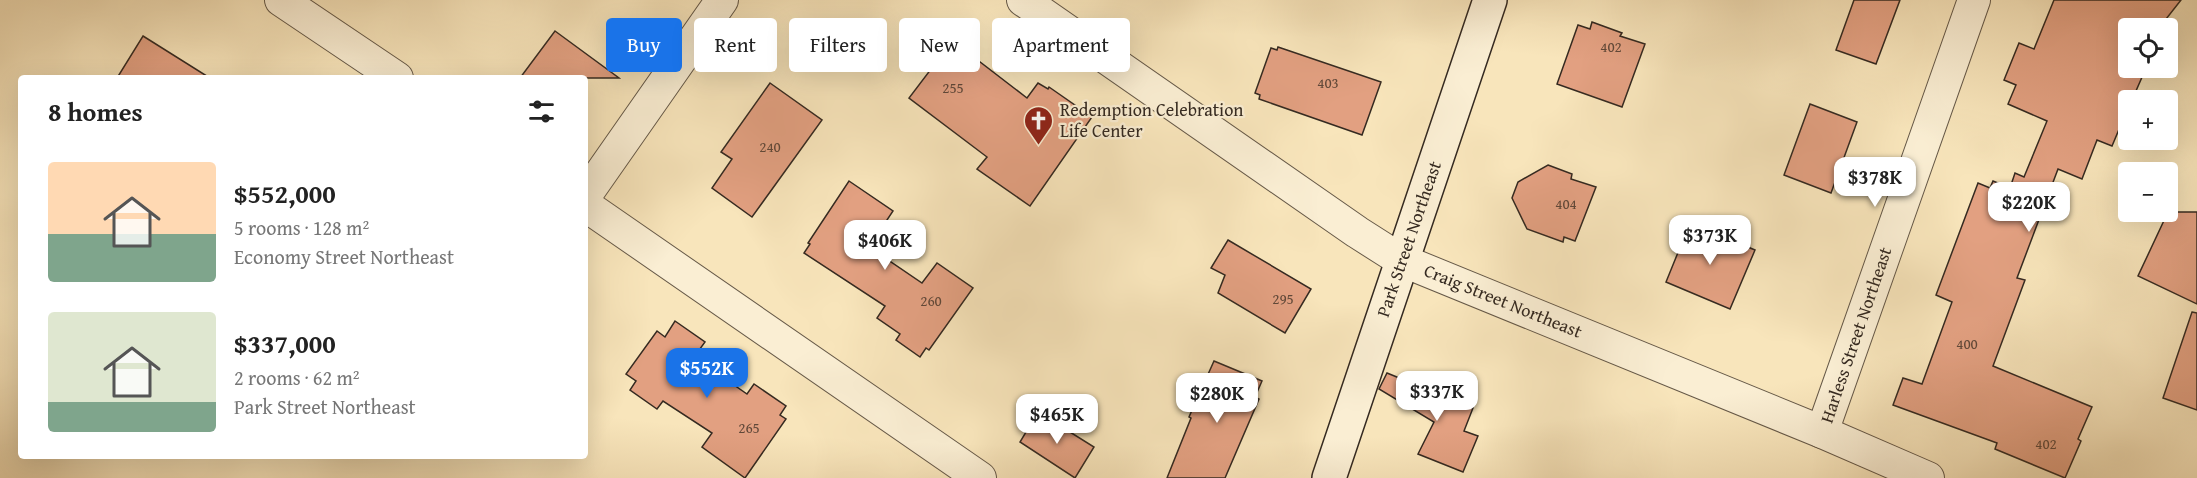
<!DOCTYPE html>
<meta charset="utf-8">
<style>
body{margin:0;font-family:"Gentium Book Plus",serif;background:#f6f6f6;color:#222;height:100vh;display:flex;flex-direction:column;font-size:22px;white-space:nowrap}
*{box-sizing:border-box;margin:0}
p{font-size:20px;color:#767676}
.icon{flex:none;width:33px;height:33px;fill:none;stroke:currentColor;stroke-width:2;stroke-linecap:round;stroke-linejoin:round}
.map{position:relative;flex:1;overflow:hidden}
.drawer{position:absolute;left:18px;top:75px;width:570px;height:384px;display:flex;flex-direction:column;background:#fff;border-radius:6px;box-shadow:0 6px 24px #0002}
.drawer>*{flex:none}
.banner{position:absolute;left:606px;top:18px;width:570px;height:54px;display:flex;gap:12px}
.controls{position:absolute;left:2118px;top:18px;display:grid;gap:12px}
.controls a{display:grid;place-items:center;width:60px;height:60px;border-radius:6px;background:#fff;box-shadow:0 6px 24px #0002;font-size:30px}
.price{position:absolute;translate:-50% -51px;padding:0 14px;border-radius:12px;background:#fff;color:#222;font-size:20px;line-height:39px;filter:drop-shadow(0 2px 3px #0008)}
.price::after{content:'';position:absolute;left:50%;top:36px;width:18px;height:14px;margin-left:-9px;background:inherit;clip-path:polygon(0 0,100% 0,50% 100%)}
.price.selected{background:#1a73e8;color:#fff}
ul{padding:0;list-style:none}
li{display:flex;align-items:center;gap:18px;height:150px;padding:0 30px}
li span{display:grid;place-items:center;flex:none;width:168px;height:120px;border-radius:6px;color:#555}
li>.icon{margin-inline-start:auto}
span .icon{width:72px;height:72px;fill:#fffc;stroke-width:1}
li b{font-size:26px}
h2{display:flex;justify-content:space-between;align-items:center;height:72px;padding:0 30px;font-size:26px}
.chip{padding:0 21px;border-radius:6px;background:#fff;box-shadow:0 6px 24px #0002;font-size:21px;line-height:54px}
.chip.selected{background:#1a73e8;color:#fff}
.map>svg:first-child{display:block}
</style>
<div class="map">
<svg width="2197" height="478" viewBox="0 0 2197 478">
<rect width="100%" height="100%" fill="#f8e5bb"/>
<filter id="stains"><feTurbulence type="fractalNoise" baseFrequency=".00333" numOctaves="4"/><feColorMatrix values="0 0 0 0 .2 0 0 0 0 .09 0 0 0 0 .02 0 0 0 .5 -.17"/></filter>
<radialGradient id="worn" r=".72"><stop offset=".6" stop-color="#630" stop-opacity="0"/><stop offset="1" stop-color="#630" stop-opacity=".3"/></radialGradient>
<!-- building -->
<g fill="#e2a081" stroke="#352a21" stroke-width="1.5">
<path d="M 1854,0 L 1900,0 L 1876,64 L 1836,50 Z"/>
<path d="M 2054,0 L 2181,0 L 2159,28 L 2128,28 L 2128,68 L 2146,68 L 2132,100 L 2128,100 L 2128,108 L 2112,146 L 2097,140 L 2082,179 L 2058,169 L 2017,278 L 2025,280 L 1993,366 L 2092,407 L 2078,439 L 2081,441 L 2065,478 L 1995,449 L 1997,443 L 1893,405 L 1903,378 L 1922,384 L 1952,302 L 1936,295 L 1978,183 L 1990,188 L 1993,181 L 2010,188 L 2015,173 L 2024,177 L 2047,121 L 2008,104 L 2016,85 L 2004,80 L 2019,43 L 2034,49 Z"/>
<path d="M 1592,22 L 1622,33 L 1620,36 L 1645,44 L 1622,107 L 1557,84 L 1578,25 L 1590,29 Z"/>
<path d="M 555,31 L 619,78 L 520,78 Z"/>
<path d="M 143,36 L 210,78 L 117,78 Z"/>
<path d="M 1278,47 L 1381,82 L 1362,135 L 1259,99 L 1260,95 L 1255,93 L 1271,48 L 1277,50 Z"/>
<path d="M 947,48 L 965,62 L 971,55 L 1027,98 L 1038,83 L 1048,89 L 1049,87 L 1092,117 L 1030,206 L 977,169 L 987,157 L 909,98 Z"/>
<path d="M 770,83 L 822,120 L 752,217 L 712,188 L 732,159 L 721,152 Z"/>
<path d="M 1810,104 L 1857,122 L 1831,193 L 1784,175 Z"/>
<path d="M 1548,165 L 1572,174 L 1571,179 L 1596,187 L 1575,241 L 1564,237 L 1563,242 L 1527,229 L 1512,198 L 1518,182 Z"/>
<path d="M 849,181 L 893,211 L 869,247 L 922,283 L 937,263 L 973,288 L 929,350 L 926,348 L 920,357 L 896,340 L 900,334 L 877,318 L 885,306 L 804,253 L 810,244 L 808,243 Z"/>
<path d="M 2168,212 L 2197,212 L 2197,304 L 2138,276 Z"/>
<path d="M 1690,223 L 1755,250 L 1730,309 L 1666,282 Z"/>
<path d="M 1228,240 L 1311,289 L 1285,333 L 1218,293 L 1225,275 L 1211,268 Z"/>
<path d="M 2192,312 L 2197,313 L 2197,410 L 2163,398 Z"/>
<path d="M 675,321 L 705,342 L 694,357 L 747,394 L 754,384 L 786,406 L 780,415 L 786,419 L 745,478 L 702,447 L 712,433 L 663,401 L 657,409 L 630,390 L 636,381 L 626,374 L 657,331 L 665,337 Z"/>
<path d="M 1214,361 L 1262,381 L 1255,397 L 1259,399 L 1225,478 L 1167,478 L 1191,418 L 1189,417 Z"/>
<path d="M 1387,373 L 1473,408 L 1464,431 L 1478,436 L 1463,472 L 1418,454 L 1434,422 L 1379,389 Z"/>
<path d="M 1038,412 L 1094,447 L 1075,478 L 1020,442 Z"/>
</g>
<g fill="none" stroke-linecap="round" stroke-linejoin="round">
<defs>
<g id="street">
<path d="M 281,0 L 397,78"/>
<path d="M 1023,0 L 1357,232 L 1401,260 L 1822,432 L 1928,478"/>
<path d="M 585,196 L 722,0"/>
<path d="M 585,205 L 980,478"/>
<path d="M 1822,432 L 1974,0"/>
</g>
<path id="secondary" d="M 1329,478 L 1490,0"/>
</defs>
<!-- street casing -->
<use href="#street" stroke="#665948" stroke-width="34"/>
<!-- secondary casing -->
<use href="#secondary" stroke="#352a21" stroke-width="36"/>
<!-- street -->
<use href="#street" stroke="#faeed3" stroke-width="32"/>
<!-- secondary -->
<use href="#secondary" stroke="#faeed3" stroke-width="33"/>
</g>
<!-- icons -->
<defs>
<symbol id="church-pin" viewBox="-11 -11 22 30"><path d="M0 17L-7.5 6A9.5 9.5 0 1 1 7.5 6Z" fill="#8f2418" stroke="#faeed3"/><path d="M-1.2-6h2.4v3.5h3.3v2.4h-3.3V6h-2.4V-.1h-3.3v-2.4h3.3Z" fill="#fff"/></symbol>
</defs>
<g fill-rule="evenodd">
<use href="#church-pin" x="1022" y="104" width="33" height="45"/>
</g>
<g text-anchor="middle" stroke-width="4.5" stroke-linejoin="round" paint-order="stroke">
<!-- number labels -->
<g font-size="15" fill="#604839">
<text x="1611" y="52">402</text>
<text x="1328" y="88">403</text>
<text x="953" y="93">255</text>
<text x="770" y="152">240</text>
<text x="1566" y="209">404</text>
<text x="1283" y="304">295</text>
<text x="931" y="306">260</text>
<text x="1967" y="349">400</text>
<text x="749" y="433">265</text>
<text x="2046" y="449">402</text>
</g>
<!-- poi labels -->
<g font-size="18" fill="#352a21" stroke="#faeed3" text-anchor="start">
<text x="1060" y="116">Redemption Celebration<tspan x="1060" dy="21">Life Center</tspan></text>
</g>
<!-- street labels -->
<g font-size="18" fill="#352a21" stroke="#faeed3">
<text transform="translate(1409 239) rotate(-71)" y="6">Park Street Northeast</text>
<text transform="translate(1503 301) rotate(22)" y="6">Craig Street Northeast</text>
<text transform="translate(1856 335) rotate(-71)" y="6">Harless Street Northeast</text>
</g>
</g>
<rect width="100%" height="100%" filter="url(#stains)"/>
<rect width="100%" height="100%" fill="url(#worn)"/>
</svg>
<div class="controls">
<a><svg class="icon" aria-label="locate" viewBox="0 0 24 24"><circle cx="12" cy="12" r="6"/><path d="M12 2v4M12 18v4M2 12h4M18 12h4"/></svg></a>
<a>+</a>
<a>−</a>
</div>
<b class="price" style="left:1875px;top:208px">$378K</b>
<b class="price" style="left:2029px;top:233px">$220K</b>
<b class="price" style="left:1710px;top:266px">$373K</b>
<b class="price" style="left:885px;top:271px">$406K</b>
<b class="price selected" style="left:707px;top:399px">$552K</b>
<b class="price" style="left:1437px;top:422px">$337K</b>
<b class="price" style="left:1217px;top:424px">$280K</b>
<b class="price" style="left:1057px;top:445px">$465K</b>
<div class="banner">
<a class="chip selected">Buy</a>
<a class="chip">Rent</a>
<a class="chip">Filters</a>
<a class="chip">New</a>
<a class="chip">Apartment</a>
</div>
<section class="drawer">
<h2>8 homes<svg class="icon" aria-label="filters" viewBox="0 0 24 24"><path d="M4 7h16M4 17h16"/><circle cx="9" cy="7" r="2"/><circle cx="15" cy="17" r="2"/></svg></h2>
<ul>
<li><span style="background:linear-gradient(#ffd9b3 60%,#7fa58c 0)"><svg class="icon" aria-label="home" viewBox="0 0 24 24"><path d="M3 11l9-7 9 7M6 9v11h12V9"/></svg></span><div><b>$552,000</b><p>5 rooms · 128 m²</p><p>Economy Street Northeast</p></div></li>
<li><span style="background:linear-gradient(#dfe7d0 75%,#7fa58c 0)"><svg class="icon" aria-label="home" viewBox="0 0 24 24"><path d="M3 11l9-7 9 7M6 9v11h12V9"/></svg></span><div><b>$337,000</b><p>2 rooms · 62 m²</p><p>Park Street Northeast</p></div></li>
</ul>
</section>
</div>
